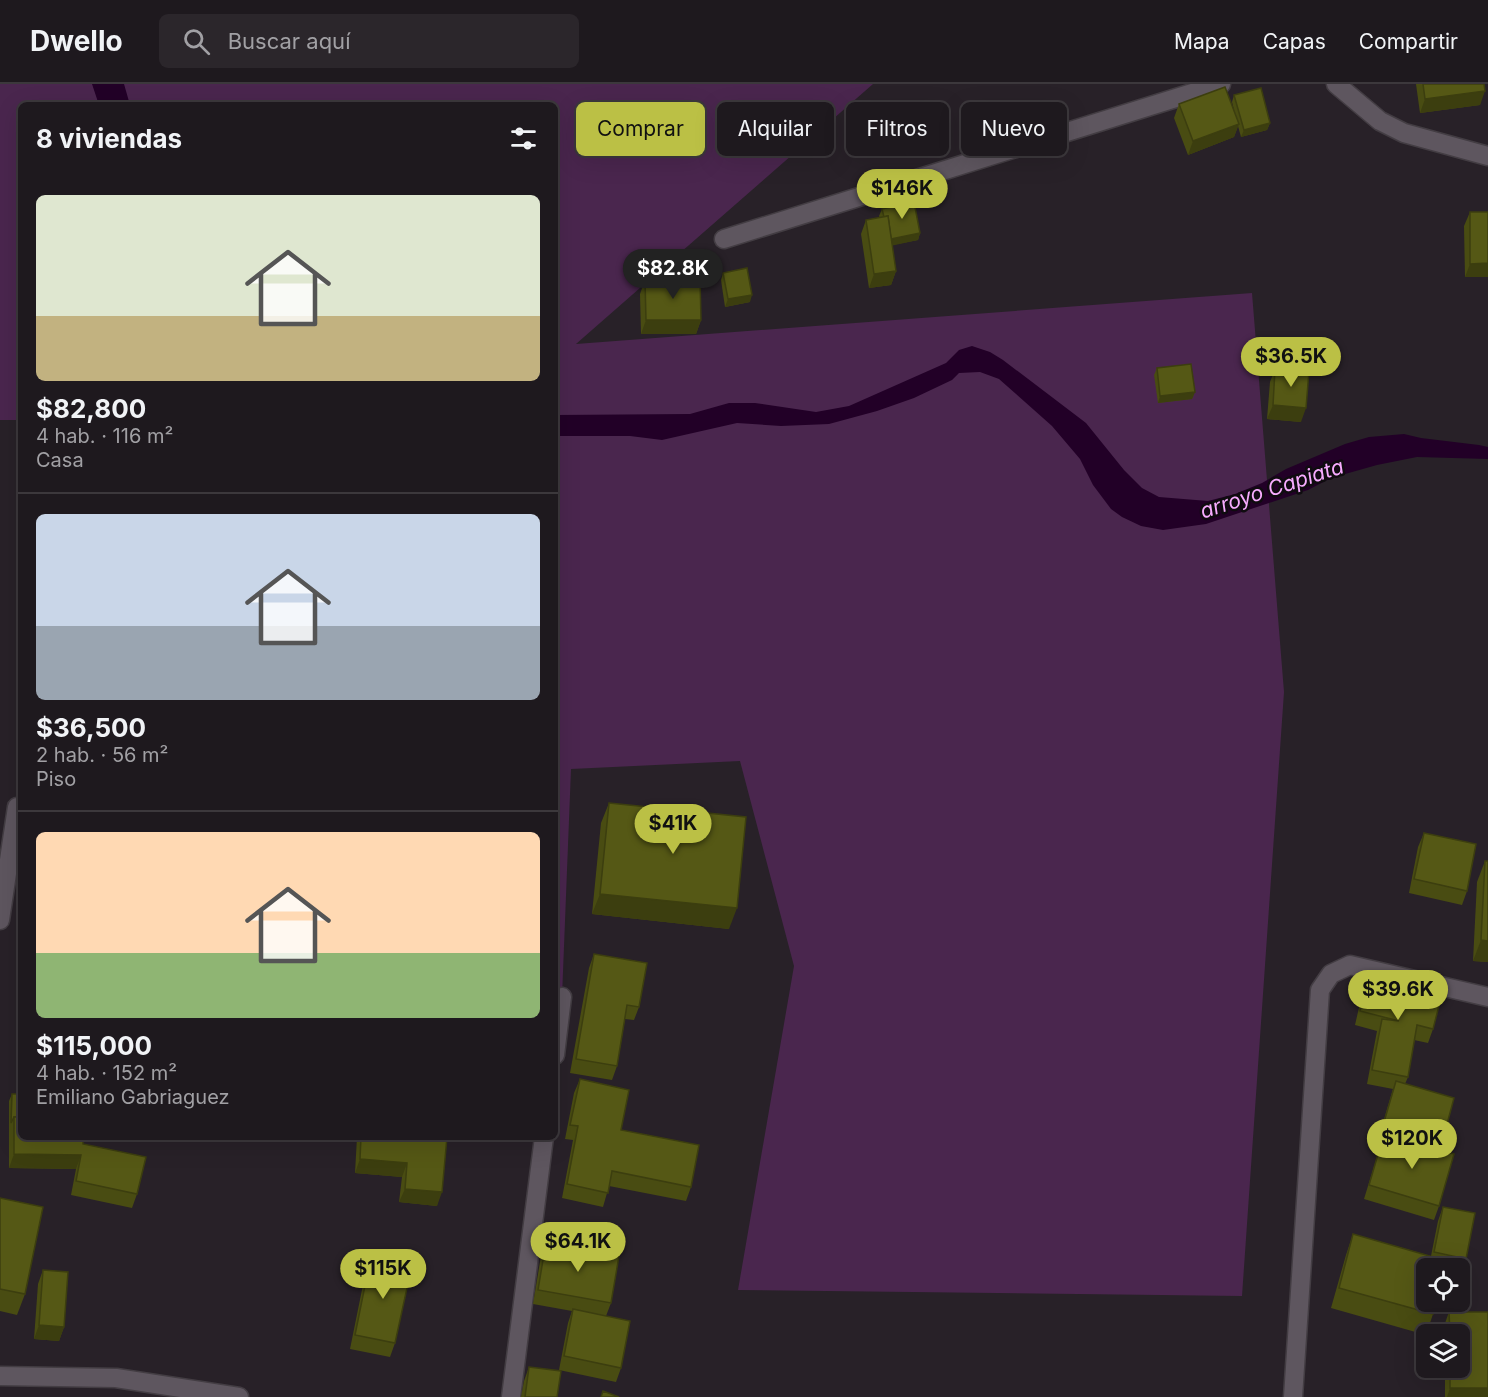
<!DOCTYPE html>
<html lang="es">
<meta charset="utf-8">
<style>
body{margin:0;font-family:Inter,sans-serif;background:#2b262b;color:#f1f3f6;height:100vh;display:flex;flex-direction:column;font-size:22px;white-space:nowrap}
*{box-sizing:border-box;margin:0}
p{font-size:20px;color:#a1a0a4}
.icon{flex:none;width:33px;height:33px;fill:none;stroke:currentColor;stroke-width:2;stroke-linecap:round;stroke-linejoin:round}
.map{position:relative;flex:1;overflow:hidden}
.panel{position:absolute;left:18px;top:18px;width:540px;height:1038px;display:flex;flex-direction:column;background:#1e191e;border-radius:9px;box-shadow:0 6px 24px #0002,0 0 0 2px #3c383c}
.panel>*{flex:none}
.banner{position:absolute;left:576px;top:18px;width:570px;height:54px;display:flex;gap:12px}
.tools{position:absolute;left:1416px;top:1174px;display:grid;gap:12px}
.tools a{display:grid;place-items:center;width:54px;height:54px;border-radius:9px;background:#1e191e;box-shadow:0 6px 24px #0002,0 0 0 2px #3c383c;font-size:30px}
.price{position:absolute;translate:-50% -51px;padding:0 14px;border-radius:21px;background:#bbc045;color:#111;font-size:20px;line-height:39px;filter:drop-shadow(0 2px 3px #0008)}
.price::after{content:'';position:absolute;left:50%;top:36px;width:18px;height:14px;margin-left:-9px;background:inherit;clip-path:polygon(0 0,100% 0,50% 100%)}
.price.selected{background:#222;color:#fff}
ul{padding:0;list-style:none}
li{display:grid;align-content:center;gap:12px;height:318px;padding:0 18px}
li+li{border-top:2px solid #3c383c}
li span{display:grid;place-items:center;height:186px;border-radius:9px;color:#555}
li>.icon{margin-inline-start:auto}
span .icon{width:108px;height:108px;fill:#fffc;stroke-width:1}
li b{font-size:26px}
h2{display:flex;justify-content:space-between;align-items:center;height:72px;padding:0 18px;font-size:26px}
.tag{padding:0 21px;border-radius:9px;background:#1e191e;box-shadow:0 6px 24px #0002,0 0 0 2px #3c383c;font-size:21px;line-height:54px}
.tag.selected{background:#bbc045;color:#111}
header{display:flex;align-items:center;gap:36px;box-sizing:border-box;height:84px;padding:0 30px;background:#1e191e;border-bottom:2px solid #3c383c}
header strong{font-size:28px}
nav{display:flex;gap:33px;margin-inline-start:auto;font-size:21px}
.search{width:420px;height:54px;background:#2b262b;display:flex;align-items:center;gap:15px;box-sizing:border-box;padding:0 21px;border-radius:9px;color:#a1a0a4;font-size:22px}
.map>svg:first-child{display:block}
</style>
<header>
<strong>Dwello</strong>
<div class="search"><svg class="icon" aria-label="search" viewBox="0 0 24 24"><circle cx="10" cy="10" r="6"/><path d="M15 15l6 6"/></svg>Buscar aquí</div>
<nav><a>Mapa</a><a>Capas</a><a>Compartir</a></nav>
</header>
<div class="map">
<svg width="1488" height="1313" viewBox="0 0 1488 1313">
<rect width="100%" height="100%" fill="#282128"/>
<!-- green -->
<path fill="#4a264e" d="M 0,0 L 873,0 L 576,260 L 1252,209 L 1284,608 L 1242,1212 L 738,1206 L 794,882 L 740,677 L 571,685 L 562,913 L 555,913 L 555,21 L 21,21 L 21,336 L 0,336 Z"/>
<!-- water -->
<g fill="#220027">
<path d="M 92,0 L 124,0 L 130,21 L 99,21 Z"/>
<path d="M 972,262 L 990,268 L 1003,276 L 1086,339 L 1124,386 L 1142,404 L 1159,413 L 1208,417 L 1235,410 L 1262,399 L 1286,385 L 1345,360 L 1369,353 L 1404,350 L 1421,354 L 1479,361 L 1488,363 L 1488,375 L 1417,373 L 1377,381 L 1331,394 L 1308,406 L 1206,440 L 1163,446 L 1141,442 L 1122,433 L 1111,425 L 1093,401 L 1080,375 L 1052,342 L 999,295 L 980,288 L 959,289 L 952,296 L 914,314 L 877,327 L 829,340 L 781,342 L 737,339 L 662,356 L 630,352 L 555,352 L 555,331 L 690,330 L 729,319 L 755,319 L 816,328 L 849,322 L 946,279 L 959,266 Z"/>
</g>
<g fill="none" stroke-linecap="round" stroke-linejoin="round">
<defs>
<g id="street">
<path d="M 1336,0 L 1380,37 L 1404,49 L 1488,72"/>
<path d="M 724,155 L 1221,0"/>
<path d="M 0,836 L 17,723"/>
<path d="M 555,971 L 562,913"/>
<path d="M 511,1313 L 544,1053"/>
<path d="M 1293,1313 L 1320,906 L 1331,890 L 1350,881 L 1488,913"/>
</g>
<path id="secondary" d="M 0,1292 L 116,1294 L 239,1313"/>
</defs>
<!-- street casing -->
<use href="#street" stroke="#433d43" stroke-width="21"/>
<!-- secondary casing -->
<use href="#secondary" stroke="#433d43" stroke-width="21"/>
<!-- street -->
<use href="#street" stroke="#5e565f" stroke-width="18"/>
<!-- secondary -->
<use href="#secondary" stroke="#5e565f" stroke-width="18"/>
</g>
<!-- wall -->
<g fill="#494c12">
<path d="M 1416,0 L 1484,0 L 1480,21 L 1420,29 Z"/>
<path d="M 1234,11 L 1270,39 L 1267,46 L 1241,53 L 1238,42 L 1234,53 L 1188,71 L 1174,34 L 1179,20 L 1234,26 L 1232,18 Z"/>
<path d="M 882,125 L 920,149 L 918,156 L 892,161 L 896,187 L 891,201 L 869,204 L 861,150 L 866,136 L 880,134 L 879,132 Z"/>
<path d="M 1470,128 L 1488,193 L 1465,193 L 1464,142 Z"/>
<path d="M 723,189 L 750,218 L 725,223 L 721,196 Z"/>
<path d="M 645,196 L 701,236 L 696,250 L 641,250 L 640,210 Z"/>
<path d="M 1157,284 L 1195,308 L 1192,315 L 1158,319 L 1154,291 Z"/>
<path d="M 1275,285 L 1301,338 L 1267,335 L 1270,298 Z"/>
<path d="M 609,719 L 729,845 L 592,830 L 601,739 Z"/>
<path d="M 1424,749 L 1467,807 L 1462,821 L 1409,809 L 1418,763 Z"/>
<path d="M 1485,777 L 1488,777 L 1488,878 L 1473,877 L 1477,798 Z"/>
<path d="M 594,870 L 639,923 L 634,936 L 625,935 L 617,982 L 612,996 L 570,989 L 589,884 Z"/>
<path d="M 1368,892 L 1433,945 L 1428,959 L 1414,956 L 1408,993 L 1405,1000 L 1443,1055 L 1439,1066 L 1439,1122 L 1434,1136 L 1364,1115 L 1383,1053 L 1379,1052 L 1393,1005 L 1367,1000 L 1377,947 L 1355,941 L 1363,906 Z"/>
<path d="M 580,995 L 621,1046 L 691,1103 L 686,1117 L 609,1102 L 603,1123 L 562,1114 L 573,1056 L 565,1055 L 574,1009 Z"/>
<path d="M 12,1010 L 21,1053 L 83,1060 L 137,1110 L 132,1124 L 71,1111 L 76,1085 L 9,1084 L 9,1017 Z"/>
<path d="M 357,1053 L 447,1053 L 437,1122 L 399,1118 L 402,1093 L 355,1089 Z"/>
<path d="M 0,1114 L 25,1210 L 17,1231 L 0,1227 Z"/>
<path d="M 1443,1123 L 1466,1175 L 1460,1189 L 1460,1185 L 1426,1185 L 1433,1230 L 1426,1251 L 1331,1224 L 1346,1171 L 1353,1150 L 1431,1172 L 1438,1137 Z"/>
<path d="M 546,1158 L 611,1219 L 606,1232 L 621,1284 L 616,1298 L 559,1286 L 568,1239 L 572,1227 L 533,1220 L 541,1172 Z"/>
<path d="M 371,1172 L 395,1259 L 390,1273 L 350,1265 L 366,1186 Z"/>
<path d="M 43,1186 L 64,1243 L 59,1257 L 34,1255 L 38,1200 Z"/>
<path d="M 1449,1228 L 1488,1313 L 1445,1313 L 1445,1284 L 1460,1284 L 1460,1251 L 1444,1251 L 1444,1242 Z"/>
<path d="M 529,1283 L 557,1313 L 521,1313 L 524,1297 Z"/>
</g>
<!-- shaded-wall -->
<g fill="#3c3e0f">
<path d="M 1485,7 L 1480,21 L 1420,29 L 1425,15 Z"/>
<path d="M 1270,39 L 1267,46 L 1241,53 L 1244,46 Z"/>
<path d="M 1239,40 L 1234,53 L 1188,71 L 1193,57 Z"/>
<path d="M 920,149 L 918,156 L 886,163 L 889,156 Z"/>
<path d="M 1488,179 L 1488,193 L 1465,193 L 1470,180 Z"/>
<path d="M 896,187 L 891,201 L 869,204 L 874,190 Z"/>
<path d="M 752,211 L 750,218 L 725,223 L 728,215 Z"/>
<path d="M 646,236 L 701,236 L 696,250 L 641,250 Z"/>
<path d="M 1195,308 L 1192,315 L 1158,319 L 1160,312 Z"/>
<path d="M 1273,321 L 1306,324 L 1301,338 L 1267,335 Z"/>
<path d="M 600,810 L 737,824 L 729,845 L 592,830 Z"/>
<path d="M 1481,856 L 1488,857 L 1488,878 L 1473,877 Z"/>
<path d="M 14,1070 L 81,1071 L 76,1085 L 9,1084 Z"/>
<path d="M 360,1075 L 407,1079 L 402,1093 L 355,1089 Z"/>
<path d="M 405,1105 L 442,1108 L 437,1122 L 399,1118 Z"/>
<path d="M 39,1241 L 64,1243 L 59,1257 L 34,1255 Z"/>
<path d="M 1450,1304 L 1488,1304 L 1488,1313 L 1447,1313 Z"/>
</g>
<!-- building -->
<g fill="#555815" stroke="#3c3e0f" stroke-width="1.5">
<path d="M 1423,0 L 1484,0 L 1485,7 L 1425,15 Z"/>
<path d="M 1225,3 L 1239,40 L 1193,57 L 1179,20 Z"/>
<path d="M 1261,4 L 1270,39 L 1244,46 L 1234,11 Z"/>
<path d="M 914,118 L 920,149 L 891,155 L 888,132 L 884,133 L 882,125 Z"/>
<path d="M 1470,128 L 1488,128 L 1488,179 L 1470,180 Z"/>
<path d="M 888,132 L 896,187 L 874,190 L 866,136 Z"/>
<path d="M 747,184 L 752,211 L 728,215 L 723,189 Z"/>
<path d="M 700,195 L 701,236 L 646,236 L 645,196 Z"/>
<path d="M 1191,280 L 1195,308 L 1160,312 L 1157,284 Z"/>
<path d="M 1275,285 L 1309,287 L 1306,324 L 1273,321 Z"/>
<path d="M 609,719 L 746,733 L 737,824 L 600,810 Z"/>
<path d="M 1424,749 L 1476,760 L 1467,807 L 1414,795 Z"/>
<path d="M 1485,777 L 1488,777 L 1488,857 L 1481,856 Z"/>
<path d="M 594,870 L 647,879 L 639,923 L 627,921 L 617,982 L 576,975 Z"/>
<path d="M 1368,892 L 1442,910 L 1433,945 L 1417,941 L 1408,993 L 1372,986 L 1382,935 L 1399,937 L 1360,927 Z"/>
<path d="M 580,995 L 629,1006 L 621,1046 L 699,1061 L 691,1103 L 612,1087 L 608,1109 L 567,1100 L 578,1042 L 570,1041 Z"/>
<path d="M 1396,997 L 1454,1014 L 1443,1055 L 1384,1038 Z"/>
<path d="M 12,1010 L 21,1010 L 21,1033 L 14,1033 L 11,1039 Z"/>
<path d="M 14,1033 L 21,1033 L 21,1053 L 83,1053 L 83,1060 L 146,1073 L 137,1110 L 76,1097 L 81,1071 L 14,1070 Z"/>
<path d="M 1384,1050 L 1454,1070 L 1439,1122 L 1369,1101 Z"/>
<path d="M 361,1053 L 447,1053 L 442,1108 L 405,1105 L 407,1079 L 360,1075 Z"/>
<path d="M 0,1114 L 43,1123 L 25,1210 L 0,1205 Z"/>
<path d="M 1443,1123 L 1475,1129 L 1466,1175 L 1434,1168 Z"/>
<path d="M 1353,1150 L 1447,1177 L 1445,1185 L 1426,1185 L 1426,1218 L 1436,1218 L 1433,1230 L 1339,1204 Z"/>
<path d="M 546,1158 L 619,1172 L 611,1219 L 538,1206 Z"/>
<path d="M 371,1172 L 412,1181 L 395,1259 L 355,1251 Z"/>
<path d="M 43,1186 L 68,1188 L 64,1243 L 39,1241 Z"/>
<path d="M 573,1225 L 630,1237 L 621,1284 L 564,1272 Z"/>
<path d="M 1449,1228 L 1488,1228 L 1488,1304 L 1450,1304 L 1450,1284 L 1460,1284 L 1460,1251 L 1450,1251 Z"/>
<path d="M 529,1283 L 561,1287 L 557,1313 L 525,1313 Z"/>
<path d="M 603,1307 L 619,1313 L 601,1313 Z"/>
</g>
<g text-anchor="middle" stroke-width="5" stroke-linejoin="round" paint-order="stroke">
<!-- water labels -->
<g font-size="21" font-style="italic" fill="#f8acff" stroke="#0f0c0f">
<text transform="translate(1272 405) rotate(-18)" y="7">arroyo Capiata</text>
</g>
</g>
</svg>
<div class="tools">
<a><svg class="icon" aria-label="locate" viewBox="0 0 24 24"><circle cx="12" cy="12" r="6"/><path d="M12 2v4M12 18v4M2 12h4M18 12h4"/></svg></a>
<a><svg class="icon" aria-label="layers" viewBox="0 0 24 24"><path d="M12 4l9 5-9 5-9-5zM3 14l9 5 9-5"/></svg></a>
</div>
<b class="price" style="left:902px;top:136px">$146K</b>
<b class="price selected" style="left:673px;top:216px">$82.8K</b>
<b class="price" style="left:1291px;top:304px">$36.5K</b>
<b class="price" style="left:673px;top:771px">$41K</b>
<b class="price" style="left:1398px;top:937px">$39.6K</b>
<b class="price" style="left:1412px;top:1086px">$120K</b>
<b class="price" style="left:578px;top:1189px">$64.1K</b>
<b class="price" style="left:383px;top:1216px">$115K</b>
<div class="banner">
<a class="tag selected">Comprar</a>
<a class="tag">Alquilar</a>
<a class="tag">Filtros</a>
<a class="tag">Nuevo</a>
</div>
<section class="panel">
<h2>8 viviendas<svg class="icon" aria-label="filters" viewBox="0 0 24 24"><path d="M4 7h16M4 17h16"/><circle cx="9" cy="7" r="2"/><circle cx="15" cy="17" r="2"/></svg></h2>
<ul>
<li><span style="background:linear-gradient(#dfe7d0 65%,#c2b280 0)"><svg class="icon" aria-label="home" viewBox="0 0 24 24"><path d="M3 11l9-7 9 7M6 9v11h12V9"/></svg></span><div><b>$82,800</b><p>4 hab. · 116 m²</p><p>Casa</p></div></li>
<li><span style="background:linear-gradient(#c9d6e8 60%,#9aa5b1 0)"><svg class="icon" aria-label="home" viewBox="0 0 24 24"><path d="M3 11l9-7 9 7M6 9v11h12V9"/></svg></span><div><b>$36,500</b><p>2 hab. · 56 m²</p><p>Piso</p></div></li>
<li><span style="background:linear-gradient(#ffd9b3 65%,#8fb573 0)"><svg class="icon" aria-label="home" viewBox="0 0 24 24"><path d="M3 11l9-7 9 7M6 9v11h12V9"/></svg></span><div><b>$115,000</b><p>4 hab. · 152 m²</p><p>Emiliano Gabriaguez</p></div></li>
</ul>
</section>
</div>
